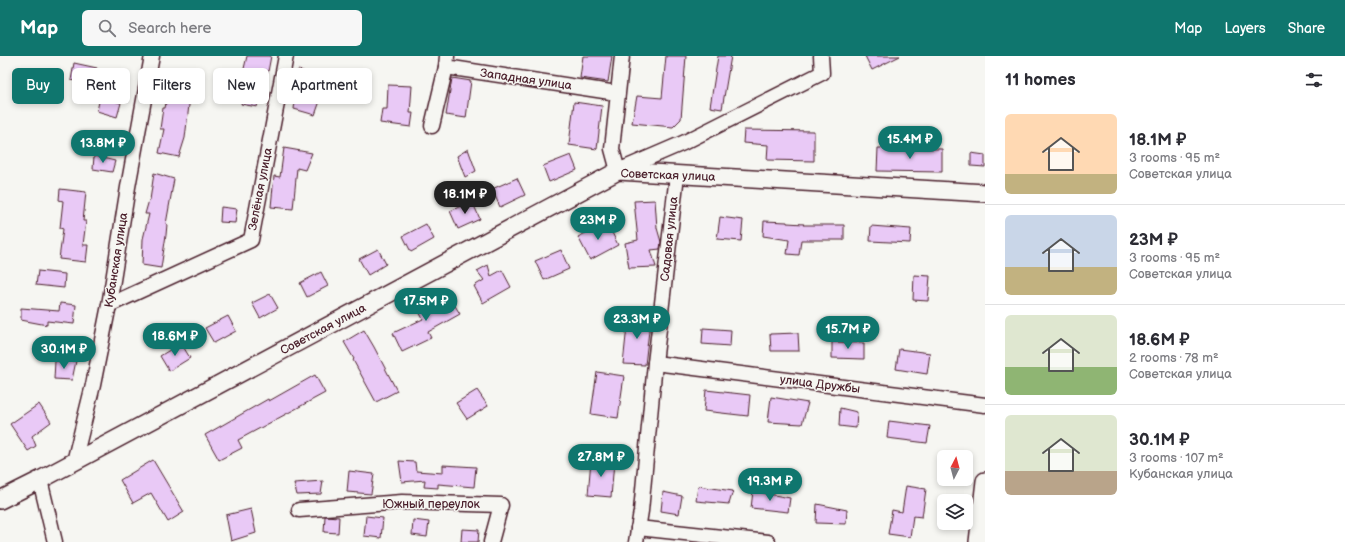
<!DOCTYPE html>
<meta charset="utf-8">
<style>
body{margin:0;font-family:"Balsamiq Sans",sans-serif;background:#f7f7f7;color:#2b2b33;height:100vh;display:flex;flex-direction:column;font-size:15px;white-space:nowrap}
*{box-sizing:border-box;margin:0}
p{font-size:13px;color:#7c7c81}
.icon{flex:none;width:22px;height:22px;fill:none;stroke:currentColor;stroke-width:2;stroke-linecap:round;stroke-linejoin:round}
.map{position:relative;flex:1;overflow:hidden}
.side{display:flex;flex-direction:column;background:#fff;width:360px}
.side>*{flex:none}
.banner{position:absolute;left:12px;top:12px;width:380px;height:36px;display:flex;gap:8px}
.needle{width:26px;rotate:6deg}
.controls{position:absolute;left:937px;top:394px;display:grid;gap:8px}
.controls a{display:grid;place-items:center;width:36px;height:36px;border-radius:6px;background:#fff;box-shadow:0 2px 6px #0003;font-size:20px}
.price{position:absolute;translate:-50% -34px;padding:0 9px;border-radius:14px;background:#0f766e;color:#fff;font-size:13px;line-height:26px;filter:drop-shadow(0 1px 2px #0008)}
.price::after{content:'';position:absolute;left:50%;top:24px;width:12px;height:9px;margin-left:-6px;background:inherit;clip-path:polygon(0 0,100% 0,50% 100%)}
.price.active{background:#222;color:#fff}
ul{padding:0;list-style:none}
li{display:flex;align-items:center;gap:12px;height:100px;padding:0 20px}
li+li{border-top:1px solid #e1e1e2}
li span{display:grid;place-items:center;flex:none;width:112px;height:80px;border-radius:6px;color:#555}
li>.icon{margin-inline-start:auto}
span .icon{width:48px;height:48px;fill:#fffc;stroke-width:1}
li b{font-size:17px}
h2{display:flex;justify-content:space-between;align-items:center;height:48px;padding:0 20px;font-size:17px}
.chip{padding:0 14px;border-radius:6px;background:#fff;box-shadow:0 2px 6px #0003;font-size:14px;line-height:36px}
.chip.active{background:#0f766e;color:#fff}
header{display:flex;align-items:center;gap:24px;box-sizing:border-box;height:56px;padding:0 20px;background:#0f766e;color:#fff}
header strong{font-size:19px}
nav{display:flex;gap:22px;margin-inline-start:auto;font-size:14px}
.search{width:280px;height:36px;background:#f7f7f7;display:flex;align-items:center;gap:10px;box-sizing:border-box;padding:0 14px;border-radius:6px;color:#7c7c81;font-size:15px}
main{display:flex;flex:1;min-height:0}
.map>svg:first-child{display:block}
</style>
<header>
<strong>Map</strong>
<div class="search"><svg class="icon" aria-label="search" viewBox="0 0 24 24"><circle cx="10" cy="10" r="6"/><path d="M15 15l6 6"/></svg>Search here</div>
<nav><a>Map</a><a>Layers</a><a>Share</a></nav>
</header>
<main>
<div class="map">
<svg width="985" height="486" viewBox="0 0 985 486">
<rect width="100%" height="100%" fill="#f6f6f2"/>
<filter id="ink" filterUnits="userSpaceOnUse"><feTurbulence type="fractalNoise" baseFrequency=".025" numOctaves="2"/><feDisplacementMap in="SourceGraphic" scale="8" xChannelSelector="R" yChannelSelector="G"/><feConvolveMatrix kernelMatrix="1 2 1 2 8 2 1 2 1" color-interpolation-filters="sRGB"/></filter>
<g filter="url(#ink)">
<!-- building -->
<g fill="#e9c9f6" stroke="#4a1f2b">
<path d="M 247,0 L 271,0 L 266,26 L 263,25 L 257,51 L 241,48 L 247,22 L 242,21 Z"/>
<path d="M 583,0 L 612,0 L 608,26 L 580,22 Z"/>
<path d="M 666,0 L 686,0 L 681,63 L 673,71 L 632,67 L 637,40 L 662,42 Z"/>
<path d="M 718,0 L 731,0 L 722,53 L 710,51 Z"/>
<path d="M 865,0 L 900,0 L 872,14 Z"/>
<path d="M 74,7 L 97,12 L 94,29 L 71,24 Z"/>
<path d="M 298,14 L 323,20 L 317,44 L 320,45 L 315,59 L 294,53 L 297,29 L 295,28 Z"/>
<path d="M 171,20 L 194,24 L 189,49 L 185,82 L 179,101 L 159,97 L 164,73 L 160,73 L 163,52 L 165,52 Z"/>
<path d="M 452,22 L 471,25 L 466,62 L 446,59 Z"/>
<path d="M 388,29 L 412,30 L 410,57 L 413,57 L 411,71 L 380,67 L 382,53 L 387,53 Z"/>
<path d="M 100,41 L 121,47 L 117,61 L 97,55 Z"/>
<path d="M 574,46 L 602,50 L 597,93 L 569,89 Z"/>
<path d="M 744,74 L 814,75 L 814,105 L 767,104 L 768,89 L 743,87 Z"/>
<path d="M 284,92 L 312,97 L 305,114 L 297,112 L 293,153 L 271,151 L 274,120 L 280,121 Z"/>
<path d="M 878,92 L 942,93 L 942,116 L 877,115 Z"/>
<path d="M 468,93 L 476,115 L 465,121 L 457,100 Z"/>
<path d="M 971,97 L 985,99 L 985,111 L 971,110 Z"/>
<path d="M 571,99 L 577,114 L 549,126 L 543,110 Z"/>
<path d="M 94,100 L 115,105 L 112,116 L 93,113 Z"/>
<path d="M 154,117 L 174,123 L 166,168 L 167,168 L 166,179 L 161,212 L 142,209 L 143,183 L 149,158 L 145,158 L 149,144 L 150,144 Z"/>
<path d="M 517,122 L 525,139 L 500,151 L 492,133 Z"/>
<path d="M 60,133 L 86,136 L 83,165 L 86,165 L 83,189 L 88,189 L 86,206 L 59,203 L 63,173 L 60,172 L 63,145 L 59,144 Z"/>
<path d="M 655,144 L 657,172 L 661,186 L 660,193 L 651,194 L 656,211 L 629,212 L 625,187 L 638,184 L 634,145 Z"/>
<path d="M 472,145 L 480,163 L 458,173 L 450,155 Z"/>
<path d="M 221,151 L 237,153 L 235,167 L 220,166 Z"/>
<path d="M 720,161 L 743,164 L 741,185 L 717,183 Z"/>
<path d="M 764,165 L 787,166 L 787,167 L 804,168 L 803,169 L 844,169 L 844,184 L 801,184 L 799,199 L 787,198 L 789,184 L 763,180 Z"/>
<path d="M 607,166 L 618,189 L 590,204 L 578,181 Z"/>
<path d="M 426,168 L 434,183 L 411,196 L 403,180 Z"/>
<path d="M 871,170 L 911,173 L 910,187 L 870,185 Z"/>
<path d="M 378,193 L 386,208 L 368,219 L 359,203 Z"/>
<path d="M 561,194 L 569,213 L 544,224 L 535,205 Z"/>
<path d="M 488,209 L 491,220 L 502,214 L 511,231 L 483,247 L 474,230 L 484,224 L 477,215 Z"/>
<path d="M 38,215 L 65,218 L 64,232 L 36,229 Z"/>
<path d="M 321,216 L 328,230 L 307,241 L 300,227 Z"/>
<path d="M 914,219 L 930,220 L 928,245 L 913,244 Z"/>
<path d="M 270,238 L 278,252 L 260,262 L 252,247 Z"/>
<path d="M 435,239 L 441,249 L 451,243 L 460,258 L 428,276 L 431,282 L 402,296 L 393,277 L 423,263 L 415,248 Z"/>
<path d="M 60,247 L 76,249 L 74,268 L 47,265 L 47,269 L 21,264 L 21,252 L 59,255 Z"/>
<path d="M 651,257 L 645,309 L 623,308 L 628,261 Z"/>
<path d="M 228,260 L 236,275 L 214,287 L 205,272 Z"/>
<path d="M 703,272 L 731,274 L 730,290 L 702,288 Z"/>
<path d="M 364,274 L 374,291 L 397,335 L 376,346 L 353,304 L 354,303 L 344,286 Z"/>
<path d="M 798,277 L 799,295 L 771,295 L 770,278 Z"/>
<path d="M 832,286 L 864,287 L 864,303 L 832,302 Z"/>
<path d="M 181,287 L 190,302 L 169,315 L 160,300 Z"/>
<path d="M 899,293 L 930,297 L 927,318 L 896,313 Z"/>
<path d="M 55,305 L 76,305 L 72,324 L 54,323 Z"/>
<path d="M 597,316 L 624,320 L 618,362 L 591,358 Z"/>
<path d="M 315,319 L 325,337 L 238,384 L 242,392 L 219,404 L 205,379 L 268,343 L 269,345 Z"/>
<path d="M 477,334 L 488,350 L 467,363 L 456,347 Z"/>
<path d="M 706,334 L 750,339 L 748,360 L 704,355 Z"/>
<path d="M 771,341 L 808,347 L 802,368 L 768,366 Z"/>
<path d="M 39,348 L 51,366 L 32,380 L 36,390 L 28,395 L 10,368 Z"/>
<path d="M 840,352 L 857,356 L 856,372 L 839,370 Z"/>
<path d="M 889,365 L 930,370 L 927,387 L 887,382 Z"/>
<path d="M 153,404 L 184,456 L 168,466 L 151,437 L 133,447 L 120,424 Z"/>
<path d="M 591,404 L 614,406 L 611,441 L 588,439 Z"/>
<path d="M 399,405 L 415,406 L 416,415 L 443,417 L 443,409 L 476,411 L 474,431 L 438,428 L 438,432 L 424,431 L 425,424 L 402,426 Z"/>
<path d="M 349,415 L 374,418 L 371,438 L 347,436 Z"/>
<path d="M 323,425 L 321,438 L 297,439 L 294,427 Z"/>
<path d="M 698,430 L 733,435 L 729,448 L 696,445 Z"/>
<path d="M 906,430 L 926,433 L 922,461 L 913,460 L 910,481 L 888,478 L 892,454 L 902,456 Z"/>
<path d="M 753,435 L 790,442 L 788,456 L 751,452 Z"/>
<path d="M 663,436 L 682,440 L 679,458 L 661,455 Z"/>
<path d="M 817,448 L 847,454 L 846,468 L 816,467 Z"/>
<path d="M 251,453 L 256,477 L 231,485 L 226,459 Z"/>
<path d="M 325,460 L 339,461 L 338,477 L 324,476 Z"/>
<path d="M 366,460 L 383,462 L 381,482 L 364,480 Z"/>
<path d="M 413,464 L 429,466 L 427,481 L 412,479 Z"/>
<path d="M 462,473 L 479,474 L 478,486 L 461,486 Z"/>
</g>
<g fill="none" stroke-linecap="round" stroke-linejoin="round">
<defs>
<g id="minor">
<path d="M 447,0 L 446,11 L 617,37"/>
<path d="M 622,0 L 612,93 L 618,115 L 683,87 L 822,17 L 821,0"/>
<path d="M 432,70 L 446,11"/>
<path d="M 109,249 L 251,184 L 286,0"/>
<path d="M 655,307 L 985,349"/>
<path d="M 74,406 L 93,329 L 109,249 L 128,131 L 152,0"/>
<path d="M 40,424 L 55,486"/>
<path d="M 299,454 L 402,446 L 501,449 L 491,486"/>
<path d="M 638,472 L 768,486"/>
<path d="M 636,486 L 641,455 L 655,307 L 677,119"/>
</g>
<g id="tertiary">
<path d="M 0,444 L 40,424 L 618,115 L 985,137"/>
<path d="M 978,486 L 985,425"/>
</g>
</defs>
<!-- minor casing -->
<use href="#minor" stroke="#4a1f2b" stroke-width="17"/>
<!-- tertiary casing -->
<use href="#tertiary" stroke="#4a1f2b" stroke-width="20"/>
<!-- minor -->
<use href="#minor" stroke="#f6f6f2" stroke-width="14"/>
<!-- tertiary -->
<use href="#tertiary" stroke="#f6f6f2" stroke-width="17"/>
</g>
</g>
<g text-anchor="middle" stroke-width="3" stroke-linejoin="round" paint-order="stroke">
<!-- street labels -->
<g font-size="12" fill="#4a1f2b" stroke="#f6f6f2">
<text transform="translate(526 23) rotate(8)" y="4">Западная улица</text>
<text transform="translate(668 119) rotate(2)" y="4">Советская улица</text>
<text transform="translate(260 133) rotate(-79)" y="4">Зелёная улица</text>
<text transform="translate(669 183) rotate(-84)" y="4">Садовая улица</text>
<text transform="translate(116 204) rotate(-81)" y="4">Кубанская улица</text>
<text transform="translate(323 273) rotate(-28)" y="4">Советская улица</text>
<text transform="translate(820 328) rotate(7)" y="4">улица Дружбы</text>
<text x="431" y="452">Южный переулок</text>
</g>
</g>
</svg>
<div class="controls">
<a><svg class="needle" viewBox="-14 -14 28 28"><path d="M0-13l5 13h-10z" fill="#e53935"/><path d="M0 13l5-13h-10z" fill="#7c7c81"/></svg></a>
<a><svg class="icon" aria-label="layers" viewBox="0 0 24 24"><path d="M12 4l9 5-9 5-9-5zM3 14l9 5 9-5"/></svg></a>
</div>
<b class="price" style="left:910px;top:104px">15.4M ₽</b>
<b class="price" style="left:103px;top:108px">13.8M ₽</b>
<b class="price active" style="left:465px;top:159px">18.1M ₽</b>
<b class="price" style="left:598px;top:185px">23M ₽</b>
<b class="price" style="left:426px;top:266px">17.5M ₽</b>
<b class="price" style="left:637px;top:284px">23.3M ₽</b>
<b class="price" style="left:848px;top:294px">15.7M ₽</b>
<b class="price" style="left:175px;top:301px">18.6M ₽</b>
<b class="price" style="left:64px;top:314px">30.1M ₽</b>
<b class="price" style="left:601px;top:422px">27.8M ₽</b>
<b class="price" style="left:770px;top:446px">19.3M ₽</b>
<div class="banner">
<a class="chip active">Buy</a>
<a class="chip">Rent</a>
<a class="chip">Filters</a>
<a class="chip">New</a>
<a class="chip">Apartment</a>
</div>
</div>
<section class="side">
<h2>11 homes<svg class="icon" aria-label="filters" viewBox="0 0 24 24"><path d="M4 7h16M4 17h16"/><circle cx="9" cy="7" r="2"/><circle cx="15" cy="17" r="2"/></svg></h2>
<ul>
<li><span style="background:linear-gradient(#ffd9b3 75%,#c2b280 0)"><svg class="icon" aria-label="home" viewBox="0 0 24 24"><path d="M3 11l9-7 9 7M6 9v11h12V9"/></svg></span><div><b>18.1M ₽</b><p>3 rooms · 95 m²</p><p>Советская улица</p></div></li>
<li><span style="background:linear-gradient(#c9d6e8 65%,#c2b280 0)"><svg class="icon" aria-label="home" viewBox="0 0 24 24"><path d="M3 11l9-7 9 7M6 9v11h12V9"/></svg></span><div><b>23M ₽</b><p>3 rooms · 95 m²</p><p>Советская улица</p></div></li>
<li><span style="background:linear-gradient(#dfe7d0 65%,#8fb573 0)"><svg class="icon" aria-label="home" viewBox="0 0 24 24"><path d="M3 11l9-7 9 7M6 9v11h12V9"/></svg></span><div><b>18.6M ₽</b><p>2 rooms · 78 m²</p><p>Советская улица</p></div></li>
<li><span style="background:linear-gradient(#dfe7d0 70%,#b9a48a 0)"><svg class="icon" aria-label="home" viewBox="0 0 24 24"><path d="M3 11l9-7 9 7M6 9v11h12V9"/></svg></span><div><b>30.1M ₽</b><p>3 rooms · 107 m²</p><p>Кубанская улица</p></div></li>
</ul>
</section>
</main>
